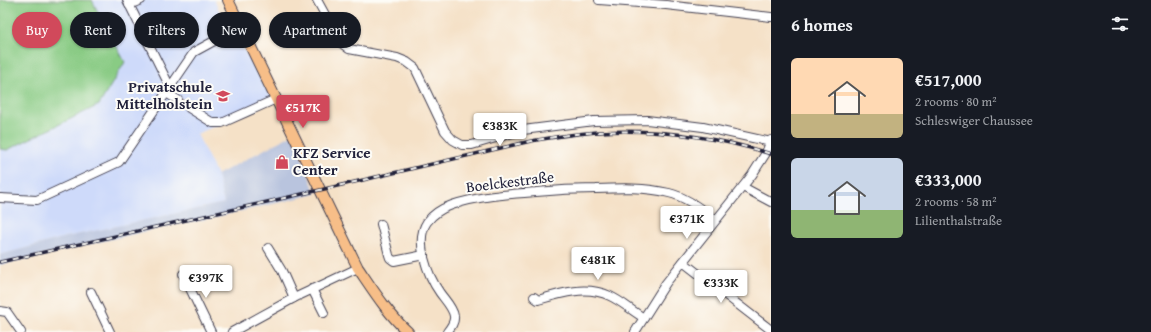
<!DOCTYPE html>
<meta charset="utf-8">
<style>
body{margin:0;font-family:"Gentium Book Plus",serif;background:#242831;color:#f1f3f6;height:100vh;display:flex;flex-direction:column;font-size:15px;white-space:nowrap}
*{box-sizing:border-box;margin:0}
p{font-size:13px;color:#9ea1a6}
.icon{flex:none;width:22px;height:22px;fill:none;stroke:currentColor;stroke-width:2;stroke-linecap:round;stroke-linejoin:round}
.map{position:relative;flex:1;overflow:hidden}
.sheet{display:flex;flex-direction:column;background:#171b24;width:380px}
.sheet>*{flex:none}
.guide{position:absolute;left:12px;top:12px;width:380px;height:36px;display:flex;gap:8px}
.price{position:absolute;translate:-50% -34px;padding:0 9px;border-radius:4px;background:#fff;color:#222;font-size:13px;line-height:26px;filter:drop-shadow(0 1px 2px #0008)}
.price::after{content:'';position:absolute;left:50%;top:24px;width:12px;height:9px;margin-left:-6px;background:inherit;clip-path:polygon(0 0,100% 0,50% 100%)}
.price.on{background:#d1495b;color:#fff}
ul{padding:0;list-style:none}
li{display:flex;align-items:center;gap:12px;height:100px;padding:0 20px}
li span{display:grid;place-items:center;flex:none;width:112px;height:80px;border-radius:6px;color:#555}
li>.icon{margin-inline-start:auto}
span .icon{width:48px;height:48px;fill:#fffc;stroke-width:1}
li b{font-size:17px}
h2{display:flex;justify-content:space-between;align-items:center;height:48px;padding:0 20px;font-size:17px}
.tag{padding:0 14px;border-radius:18px;background:#171b24;box-shadow:0 1px 3px #0004;font-size:14px;line-height:36px}
.tag.on{background:#d1495b;color:#fff}
main{display:flex;flex:1;min-height:0}
.map>svg:first-child{display:block}
</style>
<main>
<div class="map">
<svg width="771" height="332" viewBox="0 0 771 332">
<rect width="100%" height="100%" fill="#fdfcf7"/>
<filter id="ink" filterUnits="userSpaceOnUse"><feTurbulence type="fractalNoise" baseFrequency=".025" numOctaves="2"/><feDisplacementMap in="SourceGraphic" scale="8" xChannelSelector="R" yChannelSelector="G"/><feConvolveMatrix kernelMatrix="1 2 1 2 8 2 1 2 1" color-interpolation-filters="sRGB"/></filter>
<filter id="wash" filterUnits="userSpaceOnUse"><feTurbulence type="fractalNoise" baseFrequency=".012" numOctaves="4" result="noise"/><feDisplacementMap in="SourceGraphic" scale="16" xChannelSelector="R" yChannelSelector="G"/><feGaussianBlur stdDeviation="0.9" result="paint"/><feColorMatrix in="noise" values="0 0 0 0 0 0 0 0 0 0 0 0 0 0 0 0 0 1.4 0 .05"/><feComposite in="paint" operator="in"/></filter>
<g filter="url(#wash)">
<rect width="100%" height="100%" fill="#f5e1c7"/>
<!-- built -->
<path fill="#cedafa" d="M 0,0 L 214,0 L 224,20 L 241,44 L 248,57 L 255,54 L 276,99 L 197,134 L 217,175 L 224,203 L 67,237 L 0,255 Z"/>
<!-- industrial -->
<path fill="#b9c4de" d="M 293,134 L 316,194 L 198,221 L 182,223 L 0,265 L 0,255 L 67,237 L 224,203 L 217,175 Z"/>
<!-- green -->
<path fill="#89cb84" stroke="#567660" d="M 0,0 L 92,0 L 102,20 L 125,62 L 99,105 L 7,150 L 0,149 Z"/>
</g>
<g filter="url(#ink)">
<g fill="none" stroke-linecap="round" stroke-linejoin="round">
<!-- minor-tunnel -->
<path stroke="#cbbbab" stroke-width="8" stroke-dasharray="8 4" stroke-linecap="butt" d="M 178,100 L 189,108"/>
<defs>
<g id="minor">
<path d="M 127,0 L 170,87"/>
<path d="M 317,0 L 340,42 L 349,49 L 397,58 L 407,62 L 415,68 L 445,131 L 453,140 L 462,145 L 472,145 L 523,130 L 594,121 L 647,120 L 703,127 L 771,142"/>
<path d="M 599,0 L 666,5 L 771,17"/>
<path d="M 129,5 L 141,0"/>
<path d="M 166,93 L 178,100"/>
<path d="M 189,108 L 213,123 L 222,123 L 276,99"/>
<path d="M 743,187 L 771,202"/>
<path d="M 0,198 L 37,200 L 119,162 L 194,52 L 216,40"/>
<path d="M 381,224 L 389,255 L 390,258 L 394,261 L 424,255"/>
<path d="M 268,248 L 282,271 L 294,298"/>
<path d="M 683,262 L 771,330"/>
<path d="M 183,274 L 211,332"/>
<path d="M 312,289 L 324,313"/>
<path d="M 91,292 L 110,332"/>
<path d="M 534,297 L 538,300 C 561,293 586,285 610,296 C 621,301 632,311 644,318"/>
<path d="M 0,311 L 7,312 L 21,332"/>
<path d="M 232,332 L 294,298 L 358,268"/>
<path d="M 447,332 C 451,327 455,322 454,316 C 453,308 445,300 440,293 C 428,276 414,241 427,222 C 433,214 443,208 452,205 C 478,196 509,194 536,192 C 556,190 576,189 596,189 C 620,188 645,187 669,193 C 686,197 702,209 715,220"/>
<path d="M 635,332 L 666,283 L 752,175 L 766,153 L 771,140"/>
</g>
<path id="major" d="M 228,0 L 358,268 C 373,290 388,314 408,332"/>
</defs>
<!-- minor casing -->
<use href="#minor" stroke="#423f50" stroke-width="10"/>
<!-- major casing -->
<use href="#major" stroke="#423f50" stroke-width="12"/>
<!-- minor -->
<use href="#minor" stroke="#fff" stroke-width="8"/>
<!-- major -->
<use href="#major" stroke="#f7be88" stroke-width="10"/>
<defs>
<path id="rail" d="M 0,262 L 320,190 L 531,141 C 554,137 577,133 600,132 C 658,129 716,137 771,154"/>
</defs>
<!-- rail casing -->
<use href="#rail" stroke="#22223b" stroke-width="3.5"/>
<!-- rail -->
<use href="#rail" stroke="#fdfcf7" stroke-width="2" stroke-dasharray="6" stroke-linecap="butt"/>
</g>
</g>
<!-- icons -->
<defs>
<symbol id="school-bare" viewBox="-9 -9 18 18"><path d="M0-5L7-2L0 1L-7-2ZM-4 1L0 2.5L4 1V4Q0 6-4 4Z" fill="#d1495b" stroke="#fdfcf7" stroke-width="2.5" paint-order="stroke"/></symbol>
<symbol id="shop-bare" viewBox="-9 -9 18 18"><path d="M-5-2.5h2.3a2.7 3.5 0 0 1 5.4 0H5L5.5 6h-11ZM-1.5-2.5h3a1.5 2.3 0 0 0-3 0Z" fill="#d1495b" stroke="#fdfcf7" stroke-width="2.5" paint-order="stroke"/></symbol>
</defs>
<g fill-rule="evenodd">
<use href="#school-bare" x="213" y="86" width="20" height="20"/>
<use href="#shop-bare" x="272" y="152" width="20" height="20"/>
</g>
<g text-anchor="middle" stroke-width="4" stroke-linejoin="round" paint-order="stroke">
<!-- poi labels -->
<g font-size="15" font-weight="bold" fill="#22223b" stroke="#fdfcf7" text-anchor="end">
<text x="212" y="92">Privatschule<tspan x="212" dy="17">Mittelholstein</tspan></text>
<text x="293" y="158" text-anchor="start">KFZ Service<tspan x="293" dy="17">Center</tspan></text>
</g>
<!-- street labels -->
<g font-size="15" fill="#22223b" stroke="#fdfcf7">
<text transform="translate(510 182) rotate(-7)" y="5">Boelckestraße</text>
</g>
</g>
</svg>
<b class="price on" style="left:303px;top:129px">€517K</b>
<b class="price" style="left:500px;top:147px">€383K</b>
<b class="price" style="left:687px;top:240px">€371K</b>
<b class="price" style="left:598px;top:281px">€481K</b>
<b class="price" style="left:206px;top:299px">€397K</b>
<b class="price" style="left:721px;top:304px">€333K</b>
<div class="guide">
<a class="tag on">Buy</a>
<a class="tag">Rent</a>
<a class="tag">Filters</a>
<a class="tag">New</a>
<a class="tag">Apartment</a>
</div>
</div>
<section class="sheet">
<h2>6 homes<svg class="icon" aria-label="filters" viewBox="0 0 24 24"><path d="M4 7h16M4 17h16"/><circle cx="9" cy="7" r="2"/><circle cx="15" cy="17" r="2"/></svg></h2>
<ul>
<li><span style="background:linear-gradient(#ffd9b3 70%,#c2b280 0)"><svg class="icon" aria-label="home" viewBox="0 0 24 24"><path d="M3 11l9-7 9 7M6 9v11h12V9"/></svg></span><div><b>€517,000</b><p>2 rooms · 80 m²</p><p>Schleswiger Chaussee</p></div></li>
<li><span style="background:linear-gradient(#c9d6e8 65%,#8fb573 0)"><svg class="icon" aria-label="home" viewBox="0 0 24 24"><path d="M3 11l9-7 9 7M6 9v11h12V9"/></svg></span><div><b>€333,000</b><p>2 rooms · 58 m²</p><p>Lilienthalstraße</p></div></li>
</ul>
</section>
</main>
